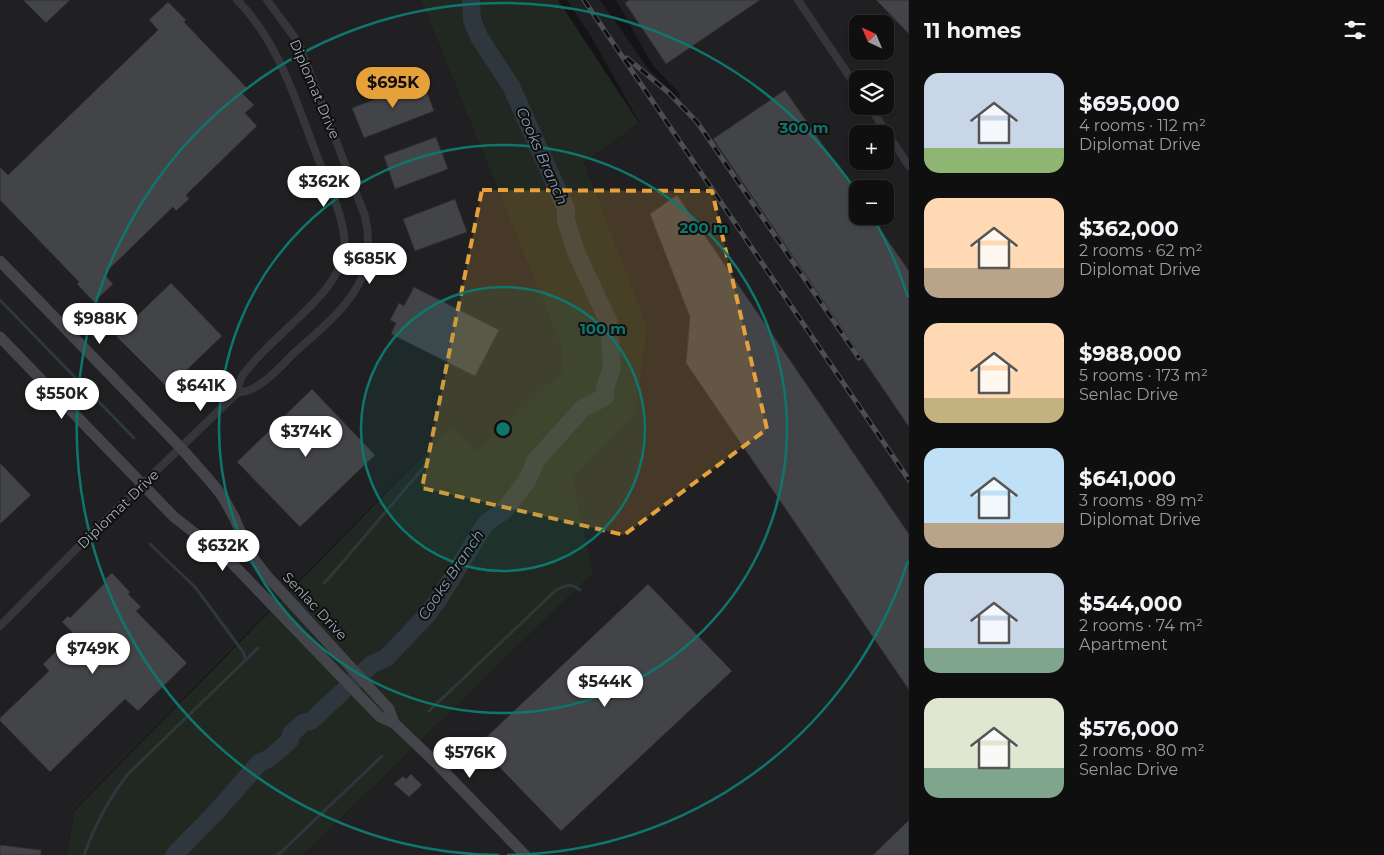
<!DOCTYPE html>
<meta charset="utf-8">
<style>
body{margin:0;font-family:Montserrat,sans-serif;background:#1d1d1e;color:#f1f3f6;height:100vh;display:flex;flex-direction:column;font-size:19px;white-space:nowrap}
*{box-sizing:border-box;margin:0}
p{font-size:16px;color:#9b9c9f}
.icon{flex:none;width:28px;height:28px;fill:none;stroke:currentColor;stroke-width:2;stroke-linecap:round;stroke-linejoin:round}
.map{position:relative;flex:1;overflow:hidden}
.drawer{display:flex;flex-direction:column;background:#0f0f10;width:475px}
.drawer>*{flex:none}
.needle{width:32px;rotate:316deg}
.controls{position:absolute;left:849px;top:15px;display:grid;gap:10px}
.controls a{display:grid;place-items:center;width:45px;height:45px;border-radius:10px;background:#0f0f10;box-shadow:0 1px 4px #0004,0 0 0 1px #2f2f30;font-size:25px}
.price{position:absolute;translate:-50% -42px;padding:0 11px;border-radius:18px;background:#fff;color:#222;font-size:16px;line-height:32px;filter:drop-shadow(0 1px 2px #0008)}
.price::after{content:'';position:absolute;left:50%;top:30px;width:15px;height:11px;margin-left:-8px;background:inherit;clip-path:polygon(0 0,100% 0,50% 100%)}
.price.selected{background:#e6a13b;color:#111}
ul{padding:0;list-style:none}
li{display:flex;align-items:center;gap:15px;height:125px;padding:0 15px}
li span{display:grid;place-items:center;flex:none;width:140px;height:100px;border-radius:15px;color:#555}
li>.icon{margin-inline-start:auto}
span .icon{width:60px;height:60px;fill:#fffc;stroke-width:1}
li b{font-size:21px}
h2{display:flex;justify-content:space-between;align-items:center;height:60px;padding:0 15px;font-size:21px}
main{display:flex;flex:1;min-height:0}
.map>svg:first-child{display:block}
</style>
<main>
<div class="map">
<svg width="909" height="855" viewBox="0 0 909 855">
<rect width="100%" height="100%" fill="#141416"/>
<!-- built -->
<g fill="#202022" fill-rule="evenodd">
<path d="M 0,0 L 421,0 L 562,348 L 562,371 L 477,452 L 452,427 L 394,484 L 74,810 L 67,855 L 0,855 Z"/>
<path d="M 567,0 L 600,0 L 649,70 L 680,99 L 679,93 L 653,66 L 616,0 L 909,0 L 909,855 L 303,855 L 593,573 L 573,479 L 636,414 L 647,326 L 584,162 L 639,122 L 592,38 ZM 858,24 L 885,24 L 885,51 L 858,51 ZM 858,79 L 885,79 L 885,106 L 858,106 ZM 858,134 L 885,134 L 885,161 L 858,161 ZM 858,189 L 885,189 L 885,216 L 858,216 Z"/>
</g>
<!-- green -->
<path fill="#202821" d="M 421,0 L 558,0 L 639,123 L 584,162 L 647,326 L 636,414 L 573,479 L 593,573 L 303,855 L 67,855 L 74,811 L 452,426 L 477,451 L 562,371 L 562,348 Z"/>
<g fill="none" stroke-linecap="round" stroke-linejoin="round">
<!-- stream -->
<g stroke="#2e373d" stroke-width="3">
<path d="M 0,300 L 134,438"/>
<path d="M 150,544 L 195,587 L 244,653 L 245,660"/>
<path d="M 324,583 L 329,578 L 429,461"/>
<path d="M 429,711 L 556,590 C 566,585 571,583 580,590"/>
<path d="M 84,855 C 95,824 108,800 128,774 L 258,648"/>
<path d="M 278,855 L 382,756"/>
</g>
<!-- river -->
<path stroke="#2e373d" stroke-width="18" d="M 174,855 L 218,810 L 259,763 L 270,758 L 290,740 L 291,734 L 303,723 L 311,721 L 372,664 L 386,658 L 427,615 L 440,597 L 486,523 L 504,511 L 528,479 L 536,460 L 583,408 L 605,397 L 605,388 L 612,367 L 609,323 L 576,252 L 566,220 L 566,209 L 511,86 L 479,37 L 472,20 L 471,0"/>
</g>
<!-- building -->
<g fill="#434448" stroke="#2e2e31">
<path d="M 23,0 L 70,0 L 46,23 Z"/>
<path d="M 629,0 L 760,0 L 666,64 L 625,3 Z"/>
<path d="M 876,0 L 909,0 L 909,34 Z"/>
<path d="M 168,2 L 186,20 L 184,22 L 247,88 L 242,93 L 254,105 L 245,113 L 257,126 L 186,195 L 189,199 L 176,211 L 173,207 L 104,274 L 113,284 L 94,302 L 77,284 L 79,282 L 0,200 L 0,167 L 8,175 L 158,30 L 149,20 Z"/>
<path d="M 423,81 L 434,111 L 364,138 L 352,108 Z"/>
<path d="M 785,90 L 858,196 L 858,216 L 871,216 L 909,271 L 909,427 L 713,139 Z"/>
<path d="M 436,137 L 448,169 L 395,189 L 384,156 Z"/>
<path d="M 677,195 L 909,534 L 909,690 L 686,363 L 690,317 L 650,214 Z"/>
<path d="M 455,199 L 467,232 L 415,251 L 403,219 Z"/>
<path d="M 171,283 L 222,336 L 168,388 L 116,336 Z"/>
<path d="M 414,287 L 499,330 L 475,376 L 391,334 L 396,323 L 390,320 L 399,303 L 404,306 Z"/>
<path d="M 312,389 L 375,455 L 300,527 L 237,462 Z"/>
<path d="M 0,463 L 31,495 L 0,524 Z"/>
<path d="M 112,573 L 130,592 L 128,594 L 141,607 L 136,611 L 187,663 L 138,711 L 125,699 L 50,772 L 0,721 L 0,718 L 49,671 L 43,664 L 74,634 L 62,622 L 68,616 L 70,618 L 107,581 L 105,579 Z"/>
<path d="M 648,584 L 732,671 L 561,831 L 478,745 Z"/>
<path d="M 411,774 L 422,785 L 409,797 L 394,784 L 403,776 L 406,779 Z"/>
<path d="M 909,820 L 909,855 L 873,855 Z"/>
<path d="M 0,845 L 41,850 L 41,855 L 0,855 Z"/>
</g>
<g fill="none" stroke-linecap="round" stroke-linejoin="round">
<!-- street -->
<g stroke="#35363a" stroke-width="8">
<path d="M 237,0 C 280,43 297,105 319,161 C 328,184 341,210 344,236 C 346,251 341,266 333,279 C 317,304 286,328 265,350 C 257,358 249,366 243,375 C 239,380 239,388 237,393"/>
<path d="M 798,0 L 858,89"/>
<path d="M 869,106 L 909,166"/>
<path d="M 0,626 L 92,533 L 237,393 C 242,392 248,391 252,389 C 268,381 281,366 293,354 C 317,332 349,308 362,277 C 370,258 369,234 365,216 L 298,42 L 267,0"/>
</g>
<!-- secondary -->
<g stroke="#43454a" stroke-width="11">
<path d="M 0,261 L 181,448 L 211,482 L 223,497 L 235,519 L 249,553 L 267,576 L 389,709 L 394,723"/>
<path d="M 0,337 L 174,517 L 227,558 L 380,717 L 394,723 L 436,763 L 525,855"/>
</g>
<defs>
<g id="rail">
<path d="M 584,0 L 909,480"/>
<path d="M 627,58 L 669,93 L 697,122 L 859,358"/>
</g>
</defs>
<!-- rail casing -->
<use href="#rail" stroke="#4c4e53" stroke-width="5"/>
<!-- rail -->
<use href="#rail" stroke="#0f0f10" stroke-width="3" stroke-dasharray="9" stroke-linecap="butt"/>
</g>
<!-- marked area -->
<path fill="#e6a13b" fill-opacity="0.2" stroke="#e6a13b" stroke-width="4" stroke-dasharray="10 6" stroke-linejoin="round" d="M 482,190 L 712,191 L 767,429 L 624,535 L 422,488 Z"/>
<!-- distance rings -->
<circle cx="503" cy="429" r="142" fill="#0f766e" fill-opacity=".12"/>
<g fill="none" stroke="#0f766e" stroke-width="2.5">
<circle cx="503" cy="429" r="142"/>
<circle cx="503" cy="429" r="284"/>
<path d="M908 561A426 426 0 0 1 507 855M499 855A426 426 0 1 1 856 191M874 219A426 426 0 0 1 908 297"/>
</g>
<g text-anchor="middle" stroke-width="4" stroke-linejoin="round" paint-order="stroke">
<!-- street labels -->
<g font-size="14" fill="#a6acb5" stroke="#0f0f10">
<text transform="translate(315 89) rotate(67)" y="5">Diplomat Drive</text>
<text transform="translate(118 509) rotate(-44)" y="5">Diplomat Drive</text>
<text transform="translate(315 606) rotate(47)" y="5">Senlac Drive</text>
</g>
<!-- water labels -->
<g font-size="15" font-style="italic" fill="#7f9cae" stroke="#0f0f10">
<text transform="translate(542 156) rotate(66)" y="5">Cooks Branch</text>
<text transform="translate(451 575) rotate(-56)" y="5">Cooks Branch</text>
</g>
</g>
<circle cx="503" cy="429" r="8" fill="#0f766e" stroke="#0f0f10" stroke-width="2.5"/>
<g font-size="15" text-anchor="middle" font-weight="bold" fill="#0f766e" stroke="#0f0f10" stroke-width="4" stroke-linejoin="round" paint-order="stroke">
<text x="804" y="133">300 m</text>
<text x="704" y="233">200 m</text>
<text x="603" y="334">100 m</text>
</g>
</svg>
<div class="controls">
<a><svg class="needle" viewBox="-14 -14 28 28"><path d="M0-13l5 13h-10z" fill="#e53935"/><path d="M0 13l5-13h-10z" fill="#9b9c9f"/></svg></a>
<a><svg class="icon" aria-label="layers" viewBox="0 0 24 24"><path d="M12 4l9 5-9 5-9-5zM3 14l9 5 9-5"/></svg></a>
<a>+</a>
<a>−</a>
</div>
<b class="price selected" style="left:393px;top:109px">$695K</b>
<b class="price" style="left:324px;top:208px">$362K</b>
<b class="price" style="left:370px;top:285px">$685K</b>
<b class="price" style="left:100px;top:345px">$988K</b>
<b class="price" style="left:201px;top:412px">$641K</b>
<b class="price" style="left:62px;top:420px">$550K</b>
<b class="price" style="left:306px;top:458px">$374K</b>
<b class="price" style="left:223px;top:572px">$632K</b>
<b class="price" style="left:93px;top:675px">$749K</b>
<b class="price" style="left:605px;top:708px">$544K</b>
<b class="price" style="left:470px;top:779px">$576K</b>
</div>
<section class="drawer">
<h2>11 homes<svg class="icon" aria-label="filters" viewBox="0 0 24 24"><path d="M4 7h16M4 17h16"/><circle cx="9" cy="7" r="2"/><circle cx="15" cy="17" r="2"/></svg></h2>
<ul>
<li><span style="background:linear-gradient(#c9d6e8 75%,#8fb573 0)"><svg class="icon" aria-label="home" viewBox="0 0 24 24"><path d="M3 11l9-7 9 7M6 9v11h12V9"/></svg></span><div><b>$695,000</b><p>4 rooms · 112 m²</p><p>Diplomat Drive</p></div></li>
<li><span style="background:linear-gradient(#ffd9b3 70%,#b9a48a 0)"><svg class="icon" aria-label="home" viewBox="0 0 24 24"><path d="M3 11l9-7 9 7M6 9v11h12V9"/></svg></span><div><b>$362,000</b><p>2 rooms · 62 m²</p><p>Diplomat Drive</p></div></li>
<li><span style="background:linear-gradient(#ffd9b3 75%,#c2b280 0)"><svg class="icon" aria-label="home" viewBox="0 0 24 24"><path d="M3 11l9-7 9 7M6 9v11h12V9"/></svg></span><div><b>$988,000</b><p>5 rooms · 173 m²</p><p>Senlac Drive</p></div></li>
<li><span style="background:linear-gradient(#bfe0f5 75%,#b9a48a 0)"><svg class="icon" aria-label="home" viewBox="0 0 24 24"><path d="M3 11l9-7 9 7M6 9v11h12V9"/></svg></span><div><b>$641,000</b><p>3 rooms · 89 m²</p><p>Diplomat Drive</p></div></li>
<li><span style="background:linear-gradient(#c9d6e8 75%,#7fa58c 0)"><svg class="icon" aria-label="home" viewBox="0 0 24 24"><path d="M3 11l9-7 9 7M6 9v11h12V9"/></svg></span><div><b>$544,000</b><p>2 rooms · 74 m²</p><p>Apartment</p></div></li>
<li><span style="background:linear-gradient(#dfe7d0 70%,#7fa58c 0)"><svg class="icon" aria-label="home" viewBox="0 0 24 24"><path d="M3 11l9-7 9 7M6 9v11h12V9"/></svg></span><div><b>$576,000</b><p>2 rooms · 80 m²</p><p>Senlac Drive</p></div></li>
</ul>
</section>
</main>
